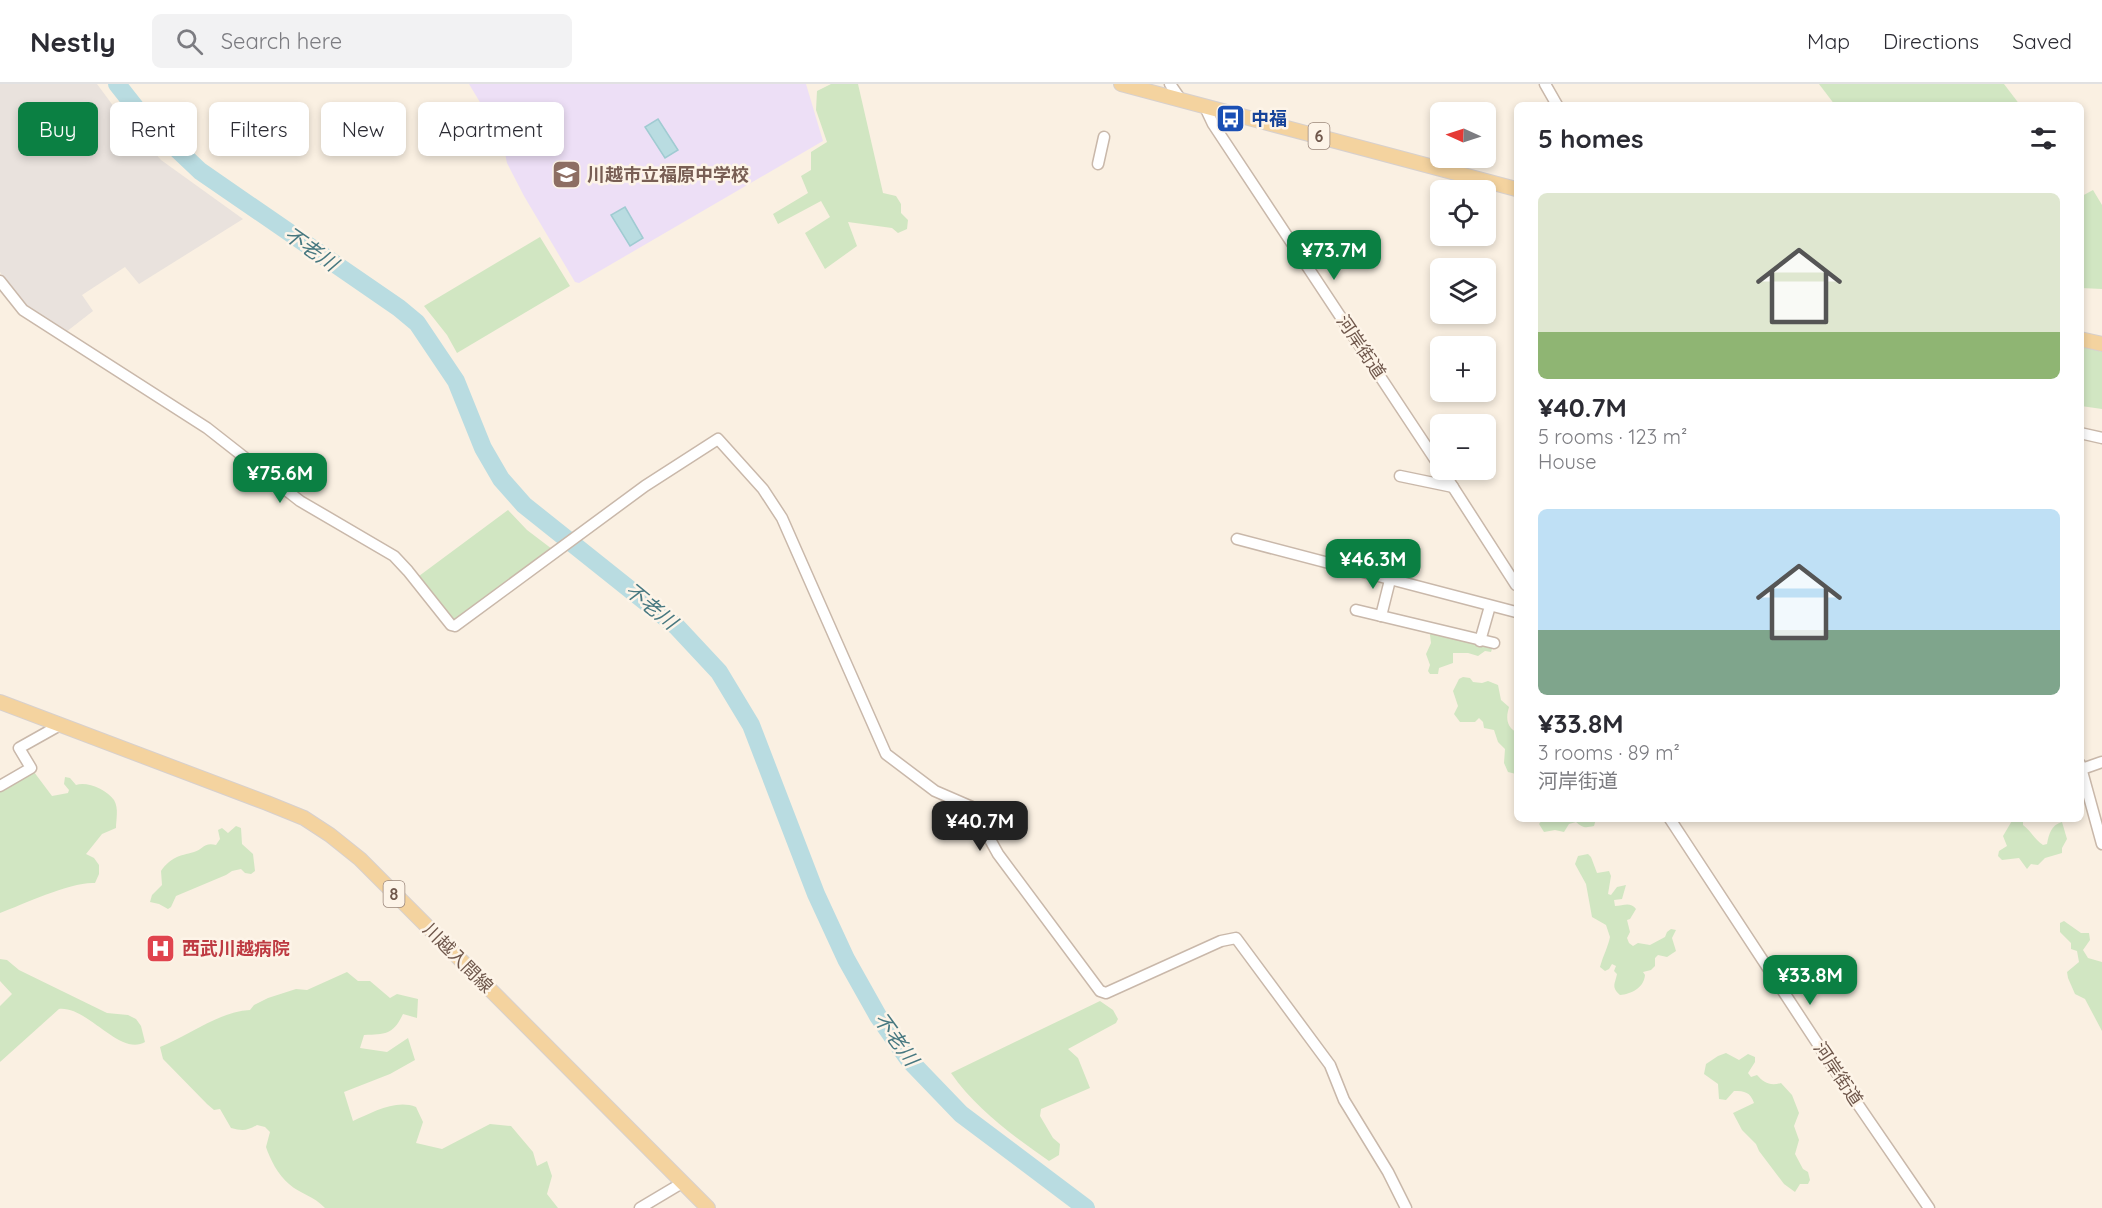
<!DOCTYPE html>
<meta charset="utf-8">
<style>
body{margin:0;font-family:Quicksand,"Noto Sans JP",sans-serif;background:#f2f2f3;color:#2b2b33;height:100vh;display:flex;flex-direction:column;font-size:22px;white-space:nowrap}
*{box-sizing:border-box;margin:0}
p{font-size:20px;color:#7c7c81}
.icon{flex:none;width:33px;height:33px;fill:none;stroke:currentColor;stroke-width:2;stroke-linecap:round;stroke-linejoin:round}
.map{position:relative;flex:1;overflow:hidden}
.side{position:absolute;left:1514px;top:18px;width:570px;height:720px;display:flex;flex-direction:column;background:#fff;border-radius:9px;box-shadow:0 3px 9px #0003}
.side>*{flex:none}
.banner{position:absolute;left:18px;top:18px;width:570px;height:54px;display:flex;gap:12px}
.needle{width:39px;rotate:273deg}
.fabs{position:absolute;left:1430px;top:18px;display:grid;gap:12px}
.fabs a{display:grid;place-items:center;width:66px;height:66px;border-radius:9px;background:#fff;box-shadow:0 3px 9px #0003;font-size:30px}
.price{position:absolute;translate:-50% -51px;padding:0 14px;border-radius:12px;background:#0b8043;color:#fff;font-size:20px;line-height:39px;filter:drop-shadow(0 2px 3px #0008)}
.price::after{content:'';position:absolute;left:50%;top:36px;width:18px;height:14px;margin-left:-9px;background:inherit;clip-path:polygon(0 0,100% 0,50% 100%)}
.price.current{background:#222;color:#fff}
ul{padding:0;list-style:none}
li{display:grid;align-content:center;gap:12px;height:318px;padding:0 24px}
li span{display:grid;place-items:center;height:186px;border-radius:9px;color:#555}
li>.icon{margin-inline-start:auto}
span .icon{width:108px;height:108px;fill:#fffc;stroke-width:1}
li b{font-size:26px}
h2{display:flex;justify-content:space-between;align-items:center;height:72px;padding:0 24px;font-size:26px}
.pill{padding:0 21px;border-radius:9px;background:#fff;box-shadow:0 3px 9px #0003;font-size:21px;line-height:54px}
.pill.current{background:#0b8043;color:#fff}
header{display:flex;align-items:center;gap:36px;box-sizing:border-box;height:84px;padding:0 30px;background:#fff;border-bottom:2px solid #e1e1e2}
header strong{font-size:28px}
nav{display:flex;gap:33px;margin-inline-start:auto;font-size:21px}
.search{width:420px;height:54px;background:#f2f2f3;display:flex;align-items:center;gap:15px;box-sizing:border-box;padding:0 21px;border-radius:9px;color:#7c7c81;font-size:22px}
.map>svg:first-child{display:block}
</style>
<header>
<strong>Nestly</strong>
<div class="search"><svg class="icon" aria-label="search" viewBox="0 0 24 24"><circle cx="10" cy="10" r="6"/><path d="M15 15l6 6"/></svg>Search here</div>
<nav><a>Map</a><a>Directions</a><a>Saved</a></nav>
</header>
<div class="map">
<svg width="2102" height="1124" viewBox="0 0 2102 1124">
<rect width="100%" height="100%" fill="#faf0e2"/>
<!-- industrial -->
<path fill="#e9e2dd" d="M 0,0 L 97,0 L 117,27 L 161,76 L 243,135 L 139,200 L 125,183 L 82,211 L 93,227 L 66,248 L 27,223 L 14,211 L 0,188 Z"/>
<!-- education -->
<path fill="#eddff6" d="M 469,0 L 806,0 L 823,57 L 579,199 L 575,198 L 524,112 L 507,79 L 502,55 Z"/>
<!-- green -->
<g fill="#d1e6c2">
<path d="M 831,0 L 858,0 L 883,109 L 896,112 L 901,120 L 901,129 L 908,136 L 907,145 L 898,149 L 892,144 L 848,138 L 857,162 L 825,185 L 805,149 L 830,133 L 821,117 L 778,140 L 773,130 L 808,109 L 801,92 L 811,86 L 811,68 L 827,58 L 816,26 L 817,7 Z"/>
<path d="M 1819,0 L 2004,0 L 2020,21 L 1835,21 Z"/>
<path d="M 2093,106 L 2102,121 L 2102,205 L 2081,204 L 2081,110 L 2082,112 Z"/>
<path d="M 540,153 L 570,202 L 457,269 L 447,251 L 424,222 Z"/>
<path d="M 2081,262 L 2102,268 L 2102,325 L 2081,322 Z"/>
<path d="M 508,426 L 527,446 L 552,465 L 457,536 L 452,535 L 419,492 Z"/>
<path d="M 1432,547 L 1469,548 L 1471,551 L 1493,562 L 1491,568 L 1485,567 L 1478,572 L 1468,569 L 1453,569 L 1453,579 L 1439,584 L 1438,590 L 1430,590 L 1428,587 L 1430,581 L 1426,570 L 1431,559 L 1430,551 Z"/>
<path d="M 1463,593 L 1470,594 L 1473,598 L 1482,599 L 1488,597 L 1498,601 L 1501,616 L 1509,623 C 1506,633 1506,642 1516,648 L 1516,690 L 1508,688 L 1504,679 L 1505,665 L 1498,658 L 1494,646 L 1484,644 L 1483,638 L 1479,634 L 1475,638 L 1460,638 L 1454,630 L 1458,622 L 1453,607 L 1459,595 Z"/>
<path d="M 34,688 L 52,712 L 68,709 L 69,706 L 64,700 L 65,693 L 70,694 L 76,701 C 87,697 107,706 114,716 C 119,724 116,736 116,744 L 102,750 L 86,770 L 94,774 L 99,781 L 99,790 L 95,799 C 73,797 23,820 0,829 L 0,706 Z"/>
<path d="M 1543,735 L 1596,735 L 1594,742 C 1585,744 1583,744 1576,738 L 1569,740 L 1564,748 L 1555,746 L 1544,748 L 1539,740 Z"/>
<path d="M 2013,735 L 2023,735 L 2023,741 C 2031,747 2034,755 2043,761 L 2047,760 C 2049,750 2051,741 2062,738 L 2067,755 L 2062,764 L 2062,769 L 2045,774 L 2038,781 L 2031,780 L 2027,785 L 2019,774 L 2002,776 L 1998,772 L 1999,767 L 2007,762 L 2003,752 Z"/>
<path d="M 236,742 L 241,744 L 242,760 L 253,770 L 255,787 L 251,790 L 245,789 L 241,785 L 232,787 L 226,791 L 176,812 L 171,823 L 168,825 L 159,820 L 150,818 L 152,811 L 162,801 L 161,787 C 171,773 179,772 194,768 C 203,766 203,758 216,761 L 220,755 L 218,746 L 222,744 L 228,749 Z"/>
<path d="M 1588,770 L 1591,773 L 1597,789 L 1609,787 L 1611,792 L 1608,810 L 1611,811 L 1617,803 L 1626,801 L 1622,815 L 1614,816 L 1615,822 C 1623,822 1630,817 1636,825 L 1630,835 L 1627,836 L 1630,848 L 1627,854 L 1629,859 L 1633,862 L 1638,859 L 1650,861 L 1665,853 L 1667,848 L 1671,845 L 1676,846 L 1672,854 L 1676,867 L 1667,873 L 1658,871 L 1655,874 L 1655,882 L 1651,886 L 1643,888 L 1645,891 C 1644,904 1631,910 1620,911 C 1611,903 1615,900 1617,890 L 1614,887 L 1616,882 L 1612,880 L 1609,885 L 1605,887 L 1600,883 C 1603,872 1608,863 1610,853 L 1606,841 L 1592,833 L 1586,800 L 1575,780 L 1578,772 Z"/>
<path d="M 2064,837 L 2081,849 L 2089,849 L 2090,856 L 2083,866 L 2088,874 L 2102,878 L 2102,947 L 2085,915 L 2075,910 L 2068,894 L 2067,888 L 2079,878 L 2077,867 L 2071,865 L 2071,859 L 2060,848 L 2060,839 Z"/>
<path d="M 0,875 L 7,876 L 19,886 L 107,929 L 128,931 L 136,935 L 141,942 L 145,958 C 120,973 88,922 59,925 L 0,978 L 0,922 L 12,910 L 0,897 Z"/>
<path d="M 347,888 L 358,897 L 370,897 L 390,914 L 397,910 L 418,915 L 417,934 L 403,930 C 393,951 386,950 364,951 L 360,964 L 387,968 L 408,954 L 415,976 L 390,990 L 344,1008 L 353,1037 C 372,1029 395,1015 416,1023 L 423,1038 L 416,1059 L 442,1065 L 490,1040 L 511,1042 L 533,1068 L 537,1082 L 547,1077 L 552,1092 L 547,1110 L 558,1124 L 325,1124 C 314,1112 300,1110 289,1100 C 278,1091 270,1075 266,1063 L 270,1048 L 265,1043 L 257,1041 C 247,1047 242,1047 231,1044 L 220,1025 L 214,1026 L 207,1020 L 163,975 L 160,963 C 188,952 220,927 250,926 L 254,921 L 268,914 L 296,905 L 307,906 Z"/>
<path d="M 1100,917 L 1113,926 L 1118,935 L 1116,939 L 1068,965 L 1078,974 L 1090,1004 L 1041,1025 L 1040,1032 L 1053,1054 L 1060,1060 L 1059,1071 L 1049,1077 C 1013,1052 976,1025 951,989 Z"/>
<path d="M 1726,969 L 1739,976 L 1748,970 L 1755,973 L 1755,978 L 1748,989 L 1751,993 L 1757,991 C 1764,999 1770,1002 1781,999 L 1792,1011 L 1799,1029 L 1794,1042 L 1799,1056 L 1795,1070 L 1803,1085 L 1808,1088 L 1810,1096 L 1808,1100 L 1800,1100 L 1795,1108 L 1784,1100 L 1759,1067 L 1756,1060 L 1742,1046 L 1733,1029 L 1754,1019 C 1750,1008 1745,1007 1734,1007 L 1726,1016 L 1719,1015 L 1718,1000 L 1704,990 L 1706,980 L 1718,972 Z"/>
</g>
<!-- water -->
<g fill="#b9dce1" stroke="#a0cbd2" stroke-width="1.5">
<path d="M 658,35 L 678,66 L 665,74 L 645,43 Z"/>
<path d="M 625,123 L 643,154 L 630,162 L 611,131 Z"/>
</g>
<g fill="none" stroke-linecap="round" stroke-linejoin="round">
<!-- river -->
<path stroke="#b9dce1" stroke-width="18" d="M 117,0 L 143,33 L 200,87 L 399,224 L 417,239 L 456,297 L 483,364 L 501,395 L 524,421 L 677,543 L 719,588 L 751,641 L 816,810 L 846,875 L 878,932 L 909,976 L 961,1030 L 1086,1124"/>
<defs>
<g id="minor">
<path d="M 1170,0 L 1181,16"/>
<path d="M 1545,0 L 1557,21"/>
<path d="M 1205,23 L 1213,40 L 1440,383"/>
<path d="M 1098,80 L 1104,53"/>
<path d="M 0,197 L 23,226 L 207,344 L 300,417 L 394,472 L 408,487 L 451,541 L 455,542 L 645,402 L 718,355 L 763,405 L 782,434 L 886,670 L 935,707 L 972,723 L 998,770 L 1100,907 L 1106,909 L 1221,857 L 1236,854 L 1330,981 L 1344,1016 L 1388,1088 L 1406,1124"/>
<path d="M 2080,349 L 2102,354"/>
<path d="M 1442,386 L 1516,501"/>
<path d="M 1400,392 L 1453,403"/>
<path d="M 1237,455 L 1516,528"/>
<path d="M 1356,526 L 1494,559"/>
<path d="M 1381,532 L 1390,496"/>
<path d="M 1480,557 L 1490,522"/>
<path d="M 2080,680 L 2102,760"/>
<path d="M 2082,685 L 2102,678"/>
<path d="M 0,702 L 31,684 L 19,664 L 60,641"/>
<path d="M 1670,735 L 1846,1003 L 1929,1124"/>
<path d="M 640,1124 L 682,1099"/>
</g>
<g id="major">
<path d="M 1121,0 L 1516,105"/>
<path d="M 2080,255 L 2102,260"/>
<path d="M 0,618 L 267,719 L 304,734 L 330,751 L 360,775 L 708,1124"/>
</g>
</defs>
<!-- minor casing -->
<use href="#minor" stroke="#c9b8aa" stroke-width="13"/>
<!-- major casing -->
<use href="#major" stroke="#d7d0cd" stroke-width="16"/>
<!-- minor -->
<use href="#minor" stroke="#fff" stroke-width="10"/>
<!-- major -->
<use href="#major" stroke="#f4d39f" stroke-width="14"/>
</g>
<!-- icons -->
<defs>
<symbol id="bus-square" viewBox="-11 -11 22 22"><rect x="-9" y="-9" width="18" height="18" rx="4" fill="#1a4fb4" stroke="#fdf4e8"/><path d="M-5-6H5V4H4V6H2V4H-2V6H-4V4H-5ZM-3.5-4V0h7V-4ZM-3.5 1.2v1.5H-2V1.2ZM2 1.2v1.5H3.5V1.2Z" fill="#fff"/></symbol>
<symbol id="school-square" viewBox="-11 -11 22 22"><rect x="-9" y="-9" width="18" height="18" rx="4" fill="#8d6e63" stroke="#fdf4e8"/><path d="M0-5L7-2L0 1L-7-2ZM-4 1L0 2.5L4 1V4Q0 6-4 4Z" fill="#fff"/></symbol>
<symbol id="hospital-square" viewBox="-11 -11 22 22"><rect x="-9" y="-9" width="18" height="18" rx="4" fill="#e0444e" stroke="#fdf4e8"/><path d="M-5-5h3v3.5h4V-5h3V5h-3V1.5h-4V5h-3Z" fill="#fff"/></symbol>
</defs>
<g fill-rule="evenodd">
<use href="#bus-square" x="1214" y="18" width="33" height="33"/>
<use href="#school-square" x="550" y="74" width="33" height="33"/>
<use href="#hospital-square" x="144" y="848" width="33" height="33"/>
</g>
<g text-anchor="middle" stroke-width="5" stroke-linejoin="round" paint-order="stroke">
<!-- shield labels -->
<g fill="#fdf4e8" stroke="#9a867a" stroke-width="1.5">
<rect x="1308.5" y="39" width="21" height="26" rx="4.5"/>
<rect x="383.5" y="797" width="21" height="26" rx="4.5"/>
</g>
<g font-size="16" font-weight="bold" fill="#6f574b">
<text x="1319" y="58">6</text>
<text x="394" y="816">8</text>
</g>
<!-- transit labels -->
<g font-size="18" font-weight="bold" fill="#164399" stroke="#fdf4e8" text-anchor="start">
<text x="1251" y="41">中福</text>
</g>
<!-- education labels -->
<g font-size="18" font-weight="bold" fill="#785e54" stroke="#fdf4e8" text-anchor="start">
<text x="587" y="97">川越市立福原中学校</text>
</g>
<!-- street labels -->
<g font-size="18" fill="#6f574b" stroke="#fdf4e8">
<text transform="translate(1361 263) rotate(56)" y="6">河岸街道</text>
<text transform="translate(458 874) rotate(45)" y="6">川越入間線</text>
<text transform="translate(1838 990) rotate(56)" y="6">河岸街道</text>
</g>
<!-- health labels -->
<g font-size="18" font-weight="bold" fill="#be3a42" stroke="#fdf4e8" text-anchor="start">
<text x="182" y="871">西武川越病院</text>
</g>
<!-- water labels -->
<g font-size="20" font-style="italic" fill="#477880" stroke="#fdf4e8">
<text transform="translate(311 165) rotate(35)" y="7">不老川</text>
<text transform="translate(651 522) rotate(39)" y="7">不老川</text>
<text transform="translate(896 955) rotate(54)" y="7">不老川</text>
</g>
</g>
</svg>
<div class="fabs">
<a><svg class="needle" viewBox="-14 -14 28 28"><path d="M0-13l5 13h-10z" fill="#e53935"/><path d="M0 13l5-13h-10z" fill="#7c7c81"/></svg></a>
<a><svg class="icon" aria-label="locate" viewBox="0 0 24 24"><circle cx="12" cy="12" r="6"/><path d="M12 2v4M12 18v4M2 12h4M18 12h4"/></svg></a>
<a><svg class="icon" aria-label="layers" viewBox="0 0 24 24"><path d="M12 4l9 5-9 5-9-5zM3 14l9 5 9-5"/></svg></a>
<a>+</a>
<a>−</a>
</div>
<b class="price" style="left:1334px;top:197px">¥73.7M</b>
<b class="price" style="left:280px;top:420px">¥75.6M</b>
<b class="price" style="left:1373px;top:506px">¥46.3M</b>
<b class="price current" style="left:980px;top:768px">¥40.7M</b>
<b class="price" style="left:1810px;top:922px">¥33.8M</b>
<div class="banner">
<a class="pill current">Buy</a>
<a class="pill">Rent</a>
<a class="pill">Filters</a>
<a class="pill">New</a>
<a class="pill">Apartment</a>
</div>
<section class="side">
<h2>5 homes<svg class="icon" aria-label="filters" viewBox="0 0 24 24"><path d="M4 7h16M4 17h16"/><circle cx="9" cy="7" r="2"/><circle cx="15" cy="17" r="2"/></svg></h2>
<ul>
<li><span style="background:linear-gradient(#dfe7d0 75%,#8fb573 0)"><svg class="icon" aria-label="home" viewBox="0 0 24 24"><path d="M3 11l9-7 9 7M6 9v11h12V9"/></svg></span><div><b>¥40.7M</b><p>5 rooms · 123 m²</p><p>House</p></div></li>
<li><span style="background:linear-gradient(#bfe0f5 65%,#7fa58c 0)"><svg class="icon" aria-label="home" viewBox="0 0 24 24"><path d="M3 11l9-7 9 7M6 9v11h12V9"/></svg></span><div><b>¥33.8M</b><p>3 rooms · 89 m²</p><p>河岸街道</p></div></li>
</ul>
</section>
</div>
